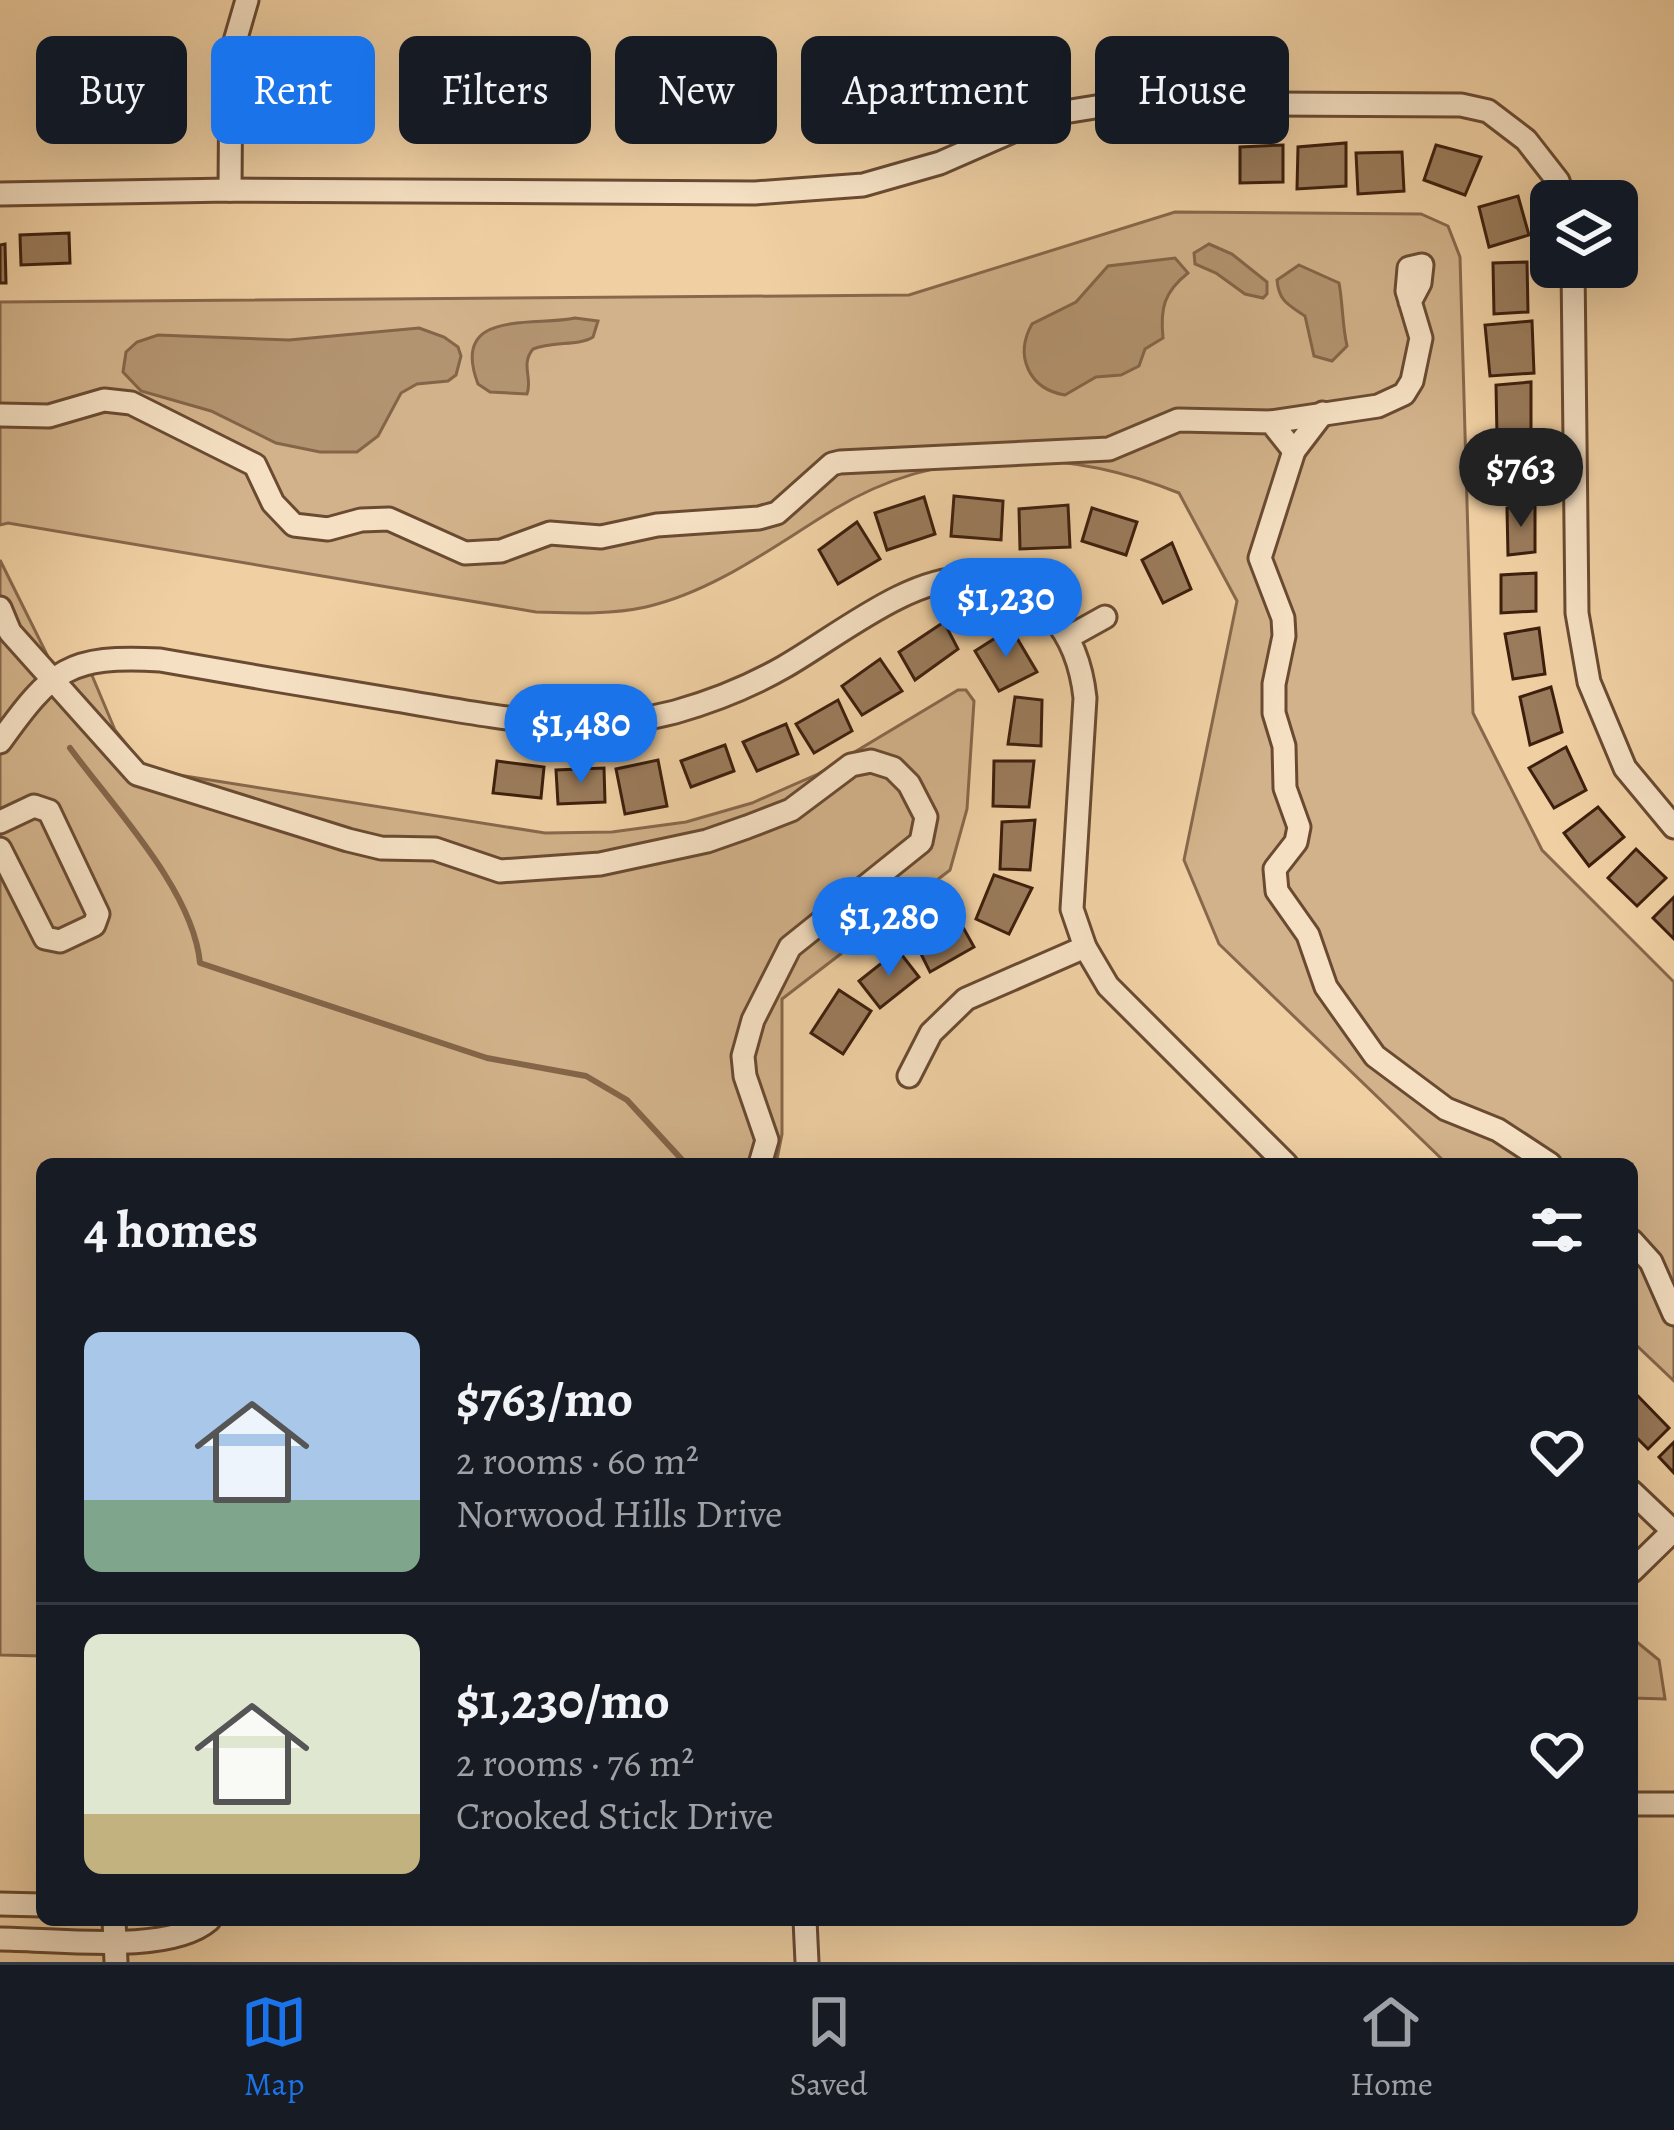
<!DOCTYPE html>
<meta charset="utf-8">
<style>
body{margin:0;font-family:Alegreya,serif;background:#242831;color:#f1f3f6;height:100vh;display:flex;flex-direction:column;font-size:45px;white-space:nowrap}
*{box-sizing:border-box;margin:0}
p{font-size:39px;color:#9ea1a6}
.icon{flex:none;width:66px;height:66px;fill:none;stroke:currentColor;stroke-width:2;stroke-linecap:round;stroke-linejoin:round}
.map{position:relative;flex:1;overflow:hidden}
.details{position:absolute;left:36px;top:1158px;width:1602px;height:768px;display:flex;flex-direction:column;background:#171b24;border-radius:18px;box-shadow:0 12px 48px #0002}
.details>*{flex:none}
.top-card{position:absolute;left:36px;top:36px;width:1602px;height:108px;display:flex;gap:24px}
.controls{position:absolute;left:1530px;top:180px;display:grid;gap:24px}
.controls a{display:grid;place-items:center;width:108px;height:108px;border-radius:18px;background:#171b24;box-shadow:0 12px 48px #0002;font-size:60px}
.price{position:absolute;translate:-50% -102px;padding:0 27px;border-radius:42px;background:#1a73e8;color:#fff;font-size:39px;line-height:78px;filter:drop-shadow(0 3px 6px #0008)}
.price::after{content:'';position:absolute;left:50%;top:72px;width:36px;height:27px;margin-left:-18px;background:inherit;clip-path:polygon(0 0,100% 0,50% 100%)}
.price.current{background:#222;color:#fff}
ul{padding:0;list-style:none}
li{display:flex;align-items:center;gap:36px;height:300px;padding:0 48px}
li+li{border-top:3px solid #363941}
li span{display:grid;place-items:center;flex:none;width:336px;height:240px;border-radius:18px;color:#555}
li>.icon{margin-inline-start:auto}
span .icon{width:144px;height:144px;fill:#fffc;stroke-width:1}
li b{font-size:51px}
h2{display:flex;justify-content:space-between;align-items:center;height:144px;padding:0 48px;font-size:51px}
.chip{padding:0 42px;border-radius:18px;background:#171b24;box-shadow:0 12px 48px #0002;font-size:42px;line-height:108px}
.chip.current{background:#1a73e8;color:#fff}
.tab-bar{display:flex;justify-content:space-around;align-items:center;height:168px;border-top:3px solid #363941;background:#171b24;font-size:33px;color:#9ea1a6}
.tab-bar a{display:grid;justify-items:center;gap:6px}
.tab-bar .current{color:#1a73e8}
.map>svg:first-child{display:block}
</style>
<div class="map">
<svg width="1674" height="1962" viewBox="0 0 1674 1962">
<rect width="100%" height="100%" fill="#f0d0a3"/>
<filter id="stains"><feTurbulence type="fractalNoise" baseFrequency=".00167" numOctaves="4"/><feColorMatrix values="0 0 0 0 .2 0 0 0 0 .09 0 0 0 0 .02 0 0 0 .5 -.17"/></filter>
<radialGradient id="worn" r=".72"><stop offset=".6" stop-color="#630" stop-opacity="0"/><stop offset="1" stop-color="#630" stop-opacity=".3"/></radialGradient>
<!-- green -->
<g fill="#d2b28a" stroke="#88684c" stroke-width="3">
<path d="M 1175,212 L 1421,214 L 1448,226 L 1460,257 L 1473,713 L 1542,850 L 1674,982 L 1674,1381 L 1632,1341 L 1632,1164 L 1447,1164 L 1219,944 L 1184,860 L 1237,601 L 1179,493 C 1066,447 939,445 833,510 C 774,546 715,591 646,607 C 609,615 572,613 536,612 L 8,523 L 0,525 L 0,302 L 909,295 Z"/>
<path d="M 0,560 L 61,683 L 91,673 L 115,730 L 147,770 L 545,833 L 612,832 L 686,822 L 752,803 L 818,774 L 958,690 L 966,690 L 974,701 L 967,809 L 950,870 L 782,999 L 782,1134 L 776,1164 L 42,1164 L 42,1656 L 0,1655 Z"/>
<path d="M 1632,1638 L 1659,1660 L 1665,1699 L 1632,1698 Z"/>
</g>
<!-- water -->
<g fill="#b39470" stroke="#846548" stroke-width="3">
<path d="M 1209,244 L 1232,254 L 1267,282 L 1267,294 L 1263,298 L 1245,294 L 1216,273 L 1195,264 L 1194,253 Z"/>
<path d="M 1175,258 L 1188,273 C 1164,292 1160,308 1163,338 L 1145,349 L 1139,366 L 1121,375 L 1096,377 L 1065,395 C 1029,389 1014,356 1032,324 L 1076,302 L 1108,266 Z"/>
<path d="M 1299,265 L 1339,283 C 1343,304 1342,324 1347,346 L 1332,361 L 1314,356 L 1305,316 C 1289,305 1279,302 1277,280 Z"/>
<path d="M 575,318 L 598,321 L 593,337 C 580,346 552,341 533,349 C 520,365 533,378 527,394 L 490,392 L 478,384 C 449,308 534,327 575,318 Z"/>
<path d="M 419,328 L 444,337 L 458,347 L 461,356 L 456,375 L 448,381 L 417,384 L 401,393 L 378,436 L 357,452 L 320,452 L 276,443 L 211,411 L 141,391 L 123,372 L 126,352 L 137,342 L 158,335 L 289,340 Z"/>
</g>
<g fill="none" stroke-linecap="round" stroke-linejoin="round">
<!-- stream -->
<path stroke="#846548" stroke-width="6" d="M 70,748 C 114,808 193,890 200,963 L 487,1058 L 586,1076 L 627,1100 L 686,1164"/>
</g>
<!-- building -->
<g fill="#9a7b5b" stroke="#3d1f0d" stroke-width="3">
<path d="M 1346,143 L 1346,186 L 1297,189 L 1298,147 Z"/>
<path d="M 1283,145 L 1283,182 L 1240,183 L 1240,147 Z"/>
<path d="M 1436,145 L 1481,157 L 1465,195 L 1424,180 Z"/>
<path d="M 1402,152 L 1404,191 L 1358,194 L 1356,153 Z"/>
<path d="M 1518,196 L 1529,235 L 1489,247 L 1479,207 Z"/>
<path d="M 69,233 L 70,263 L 21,265 L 20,235 Z"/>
<path d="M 5,244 L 6,283 L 0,283 L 0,245 Z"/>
<path d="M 1527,262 L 1528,312 L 1494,314 L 1493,263 Z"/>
<path d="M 1532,321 L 1534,373 L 1490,376 L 1485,325 Z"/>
<path d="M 1531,382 L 1531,435 L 1497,436 L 1496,385 Z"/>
<path d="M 1536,446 L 1536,492 L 1500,493 L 1499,447 Z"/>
<path d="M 954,496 L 1003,501 L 1001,540 L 951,536 Z"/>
<path d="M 924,497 L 935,534 L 887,550 L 875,513 Z"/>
<path d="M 1068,505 L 1070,547 L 1020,549 L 1019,509 Z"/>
<path d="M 1535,505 L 1535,552 L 1508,555 L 1507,508 Z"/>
<path d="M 1092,508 L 1137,522 L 1126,555 L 1082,541 Z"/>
<path d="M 857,522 L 880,559 L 838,584 L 819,550 Z"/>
<path d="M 1172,543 L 1191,589 L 1163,603 L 1142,560 Z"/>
<path d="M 1536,573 L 1536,611 L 1501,613 L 1501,575 Z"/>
<path d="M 944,622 L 958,649 L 915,680 L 899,652 Z"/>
<path d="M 1011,628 L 1037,672 L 999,691 L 975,651 Z"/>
<path d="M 1539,628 L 1545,674 L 1513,679 L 1505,634 Z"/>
<path d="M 880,659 L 902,691 L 862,715 L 842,686 Z"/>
<path d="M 1551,687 L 1562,732 L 1530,745 L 1520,697 Z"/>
<path d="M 1015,697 L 1042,700 L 1041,746 L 1008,744 Z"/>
<path d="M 838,700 L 852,731 L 814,753 L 796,724 Z"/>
<path d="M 786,724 L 798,754 L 757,771 L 743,742 Z"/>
<path d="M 725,745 L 734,771 L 691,787 L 681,761 Z"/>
<path d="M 1566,747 L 1586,790 L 1554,808 L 1529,768 Z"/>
<path d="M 658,760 L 667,806 L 625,814 L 616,769 Z"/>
<path d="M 497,761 L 544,767 L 541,798 L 493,793 Z"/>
<path d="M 994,761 L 1034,761 L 1029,807 L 993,806 Z"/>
<path d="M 604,768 L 605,802 L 558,804 L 556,770 Z"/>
<path d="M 1598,807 L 1624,837 L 1589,866 L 1564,833 Z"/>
<path d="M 1035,820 L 1030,870 L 1000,869 L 1002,822 Z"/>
<path d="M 1636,849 L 1666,878 L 1637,906 L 1608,878 Z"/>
<path d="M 994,875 L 1032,888 L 1009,934 L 976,919 Z"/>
<path d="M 1674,897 L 1674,939 L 1653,918 Z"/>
<path d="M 960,922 L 974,947 L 930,972 L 916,944 Z"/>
<path d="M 898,950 L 919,977 L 880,1008 L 859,981 Z"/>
<path d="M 839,990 L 871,1011 L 843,1054 L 811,1033 Z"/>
<path d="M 1634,1392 L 1669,1428 L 1648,1449 L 1632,1433 Z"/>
<path d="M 1674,1442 L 1674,1473 L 1659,1457 Z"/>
</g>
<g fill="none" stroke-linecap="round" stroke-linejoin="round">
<defs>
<g id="minor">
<path d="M 230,190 L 231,55 L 247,0"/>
<path d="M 0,194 L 230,190 L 755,193 L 863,185 L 940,163 L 1052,114 L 1120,103 L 1461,105 L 1488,111 L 1526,140 L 1558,181 L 1565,201"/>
<path d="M 1573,267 L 1577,613 L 1589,682 L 1625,768 L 1674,827"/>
<path d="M 1323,413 L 1294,451 L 1260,558 L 1283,618 L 1284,636 L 1274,684 L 1274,713 L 1284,746 L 1285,788 L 1299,827 L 1296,842 L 1275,869 L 1277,891 L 1308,935 L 1326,987 L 1375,1056 L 1446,1109 L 1498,1130 L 1550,1164"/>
<path d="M 0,415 L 49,416 L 104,400 L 131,403 L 255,465 L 273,503 L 294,525 L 328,529 L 361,520 L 389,519 L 465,553 L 501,551 L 550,533 L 601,537 L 657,525 L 759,518 L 777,513 L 832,464 L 840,462 L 1109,449 L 1178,420 L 1271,422 L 1294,451"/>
<path d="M 1271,422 L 1378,406 L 1404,394 L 1412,381 L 1421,338 L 1407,291 L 1409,268 L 1422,265 L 1420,283 L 1410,302"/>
<path d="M 0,608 L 10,632 L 137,774 L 348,840 L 381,848 L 435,849 L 500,871 L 600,864 L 707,841 L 747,827 L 791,810 L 851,765 L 871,761 L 893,768 L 909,784 L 926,817 L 921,842 L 790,947 L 753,1020 L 743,1056 L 745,1076 L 767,1140 L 760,1164"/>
<path d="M 1069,637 L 1105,617"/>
<path d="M 0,742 C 52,669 69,655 160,660 C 238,674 317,687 395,700 C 488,715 581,737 675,712 C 714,701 749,687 784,667 C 835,638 912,574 971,579 C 1041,584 1078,632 1085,698 L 1072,909 L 1085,947 L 1108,986 L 1286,1164"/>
<path d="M 0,822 L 34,806 L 49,811 L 98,914 L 94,925 L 60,941 L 45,938 L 0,849"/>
<path d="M 909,1076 L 931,1033 L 966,999 L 1085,947"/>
<path d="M 1632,1241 L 1651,1262 L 1674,1314"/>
<path d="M 1632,1492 L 1674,1532"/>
<path d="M 1632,1571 L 1674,1530"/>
<path d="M 1632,1804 L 1674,1804"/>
<path d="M 0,1904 L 42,1905"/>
<path d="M 114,1920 L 116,1962"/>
<path d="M 805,1920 L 807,1962"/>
<path d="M 0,1939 C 54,1939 169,1955 209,1920"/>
</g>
</defs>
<!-- minor casing -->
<use href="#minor" stroke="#6a4b32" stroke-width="27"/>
<!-- minor -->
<use href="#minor" stroke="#f5e0c3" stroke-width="21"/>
</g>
<rect width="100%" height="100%" filter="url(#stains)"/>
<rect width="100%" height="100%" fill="url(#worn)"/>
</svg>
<div class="controls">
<a><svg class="icon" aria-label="layers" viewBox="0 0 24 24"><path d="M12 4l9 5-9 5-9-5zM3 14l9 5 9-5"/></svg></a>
</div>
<b class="price current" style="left:1521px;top:530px">$763</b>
<b class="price" style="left:1006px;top:660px">$1,230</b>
<b class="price" style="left:581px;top:786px">$1,480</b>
<b class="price" style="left:889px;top:979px">$1,280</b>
<div class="top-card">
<a class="chip">Buy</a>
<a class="chip current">Rent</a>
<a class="chip">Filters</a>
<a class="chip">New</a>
<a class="chip">Apartment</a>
<a class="chip">House</a>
</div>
<section class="details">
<h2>4 homes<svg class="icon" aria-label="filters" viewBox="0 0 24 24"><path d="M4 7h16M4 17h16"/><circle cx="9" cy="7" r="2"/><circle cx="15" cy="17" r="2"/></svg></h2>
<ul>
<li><span style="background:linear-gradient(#a9c7e8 70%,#7fa58c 0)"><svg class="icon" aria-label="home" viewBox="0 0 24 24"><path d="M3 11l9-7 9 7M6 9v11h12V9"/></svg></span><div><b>$763/mo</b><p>2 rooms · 60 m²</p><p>Norwood Hills Drive</p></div><svg class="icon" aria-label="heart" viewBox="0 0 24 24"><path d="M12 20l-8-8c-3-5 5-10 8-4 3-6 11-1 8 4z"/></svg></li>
<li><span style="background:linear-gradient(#dfe7d0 75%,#c2b280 0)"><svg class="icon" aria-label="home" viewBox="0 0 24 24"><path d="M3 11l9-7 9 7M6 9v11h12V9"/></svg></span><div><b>$1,230/mo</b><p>2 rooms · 76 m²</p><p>Crooked Stick Drive</p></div><svg class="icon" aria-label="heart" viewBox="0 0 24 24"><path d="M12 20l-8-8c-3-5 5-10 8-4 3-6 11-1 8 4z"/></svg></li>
</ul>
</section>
</div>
<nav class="tab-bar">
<a class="current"><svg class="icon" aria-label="map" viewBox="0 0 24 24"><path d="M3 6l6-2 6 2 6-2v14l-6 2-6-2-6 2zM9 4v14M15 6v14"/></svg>Map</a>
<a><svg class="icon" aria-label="saved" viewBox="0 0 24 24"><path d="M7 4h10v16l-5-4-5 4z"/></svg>Saved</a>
<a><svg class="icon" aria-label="home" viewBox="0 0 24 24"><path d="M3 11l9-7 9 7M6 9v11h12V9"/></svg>Home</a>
</nav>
